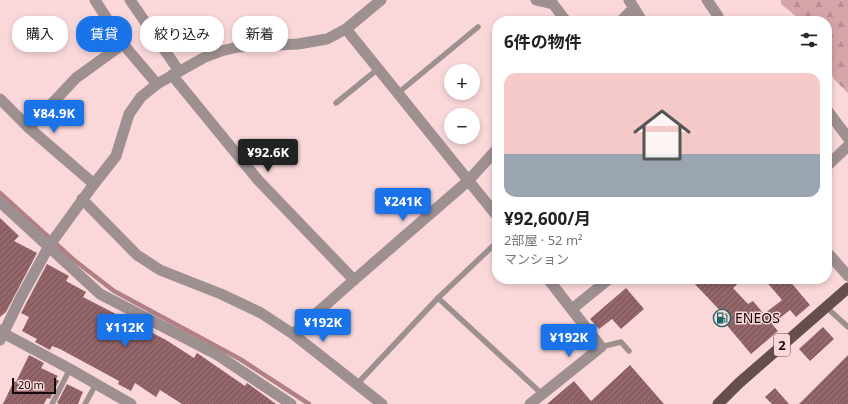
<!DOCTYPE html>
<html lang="ja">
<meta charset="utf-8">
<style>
body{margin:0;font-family:"Noto Sans","Noto Sans JP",sans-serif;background:#f2f2f2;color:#222;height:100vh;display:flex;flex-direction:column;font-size:15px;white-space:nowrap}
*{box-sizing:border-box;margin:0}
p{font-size:13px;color:#767676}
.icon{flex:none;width:22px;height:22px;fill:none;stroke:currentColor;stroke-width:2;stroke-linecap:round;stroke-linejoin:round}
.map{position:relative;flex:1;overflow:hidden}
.side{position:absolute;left:492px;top:16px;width:340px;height:268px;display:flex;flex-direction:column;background:#fff;border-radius:16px;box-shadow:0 2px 6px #0003}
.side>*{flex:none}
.banner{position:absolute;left:12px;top:16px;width:380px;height:36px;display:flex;gap:8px}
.fabs{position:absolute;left:444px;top:64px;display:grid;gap:8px}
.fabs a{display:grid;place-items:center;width:36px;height:36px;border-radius:50%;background:#fff;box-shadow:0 2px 6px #0003;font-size:20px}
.scale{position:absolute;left:12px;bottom:10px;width:44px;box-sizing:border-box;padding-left:4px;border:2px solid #140a0b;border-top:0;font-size:11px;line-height:14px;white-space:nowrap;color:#140a0b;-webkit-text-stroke:3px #fad8da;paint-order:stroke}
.price{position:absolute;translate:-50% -34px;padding:0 9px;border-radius:4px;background:#1a73e8;color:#fff;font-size:13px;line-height:26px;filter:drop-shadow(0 1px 2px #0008)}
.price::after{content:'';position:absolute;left:50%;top:24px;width:12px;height:9px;margin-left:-6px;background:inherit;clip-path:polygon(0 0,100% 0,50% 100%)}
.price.active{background:#222;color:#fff}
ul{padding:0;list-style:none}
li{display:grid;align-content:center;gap:8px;height:212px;padding:0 12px}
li+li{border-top:1px solid #e0e0e0}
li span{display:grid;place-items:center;height:124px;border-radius:12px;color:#555}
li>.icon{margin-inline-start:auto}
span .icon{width:72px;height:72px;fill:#fffc;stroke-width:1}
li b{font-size:17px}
h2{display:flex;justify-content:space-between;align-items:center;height:48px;padding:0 12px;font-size:17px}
.pill{padding:0 14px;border-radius:16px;background:#fff;box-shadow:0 2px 6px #0003;font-size:14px;line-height:36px}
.pill.active{background:#1a73e8;color:#fff}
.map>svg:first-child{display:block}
</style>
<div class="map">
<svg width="848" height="404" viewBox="0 0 848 404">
<defs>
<pattern id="forest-firs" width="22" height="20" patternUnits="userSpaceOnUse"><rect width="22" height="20" fill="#d4a4a8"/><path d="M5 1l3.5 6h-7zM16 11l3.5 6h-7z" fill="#b58c8f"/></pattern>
<pattern id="building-hatch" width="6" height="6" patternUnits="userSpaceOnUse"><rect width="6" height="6" fill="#94666a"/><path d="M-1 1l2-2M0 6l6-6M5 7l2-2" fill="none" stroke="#785255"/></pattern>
</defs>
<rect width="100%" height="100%" fill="#fad8da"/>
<!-- forest -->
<path fill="url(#forest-firs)" d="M 781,0 L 848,0 L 848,93 L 833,78 L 827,52 L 827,21 L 802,21 L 781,4 Z"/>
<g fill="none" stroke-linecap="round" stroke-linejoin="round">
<!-- stream -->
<path stroke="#b08084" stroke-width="4.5" d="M 0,193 L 74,260 L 114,291 L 240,359 L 309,404"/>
</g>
<!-- building -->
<g fill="url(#building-hatch)">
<path d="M 0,218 L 19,236 L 14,241 L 37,253 L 6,312 L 0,317 Z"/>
<path d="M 47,264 L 69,276 L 66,281 L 86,292 L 83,297 L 166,340 L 194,358 L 197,353 L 245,386 L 247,383 L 276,404 L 182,404 L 160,390 L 156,397 L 135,383 L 131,391 L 118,384 L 119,381 L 60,349 L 52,346 L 50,350 L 35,342 L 37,339 L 22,331 L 29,317 L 21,313 Z"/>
<path d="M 690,279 L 743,279 L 733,288 L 748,304 L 753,301 L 764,314 L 782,300 L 764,279 L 788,279 L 810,305 L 796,317 L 790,310 L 772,324 L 778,331 L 751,354 L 725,323 L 729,320 Z"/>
<path d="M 626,288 L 644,309 L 621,329 L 612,319 L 599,329 L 590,319 Z"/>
<path d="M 823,327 L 834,339 L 810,361 L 799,349 Z"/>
<path d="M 29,355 L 44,363 L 41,368 L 58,376 L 56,379 L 59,381 L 50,399 L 47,398 L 44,404 L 3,404 L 14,381 L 16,382 Z"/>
<path d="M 848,355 L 848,404 L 799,404 Z"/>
<path d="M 630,365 L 664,404 L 547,404 L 574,381 L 591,401 Z"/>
<path d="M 67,384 L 83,392 L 78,404 L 60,404 L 57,403 Z"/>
<path d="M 775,388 L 789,404 L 772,404 L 765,397 Z"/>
</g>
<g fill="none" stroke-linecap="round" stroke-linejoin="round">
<!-- service -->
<g stroke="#9e9091" stroke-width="5.5">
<path d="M 398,93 L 478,27"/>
<path d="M 336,103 L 378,69"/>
<path d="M 438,298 L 542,394"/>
<path d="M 826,307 L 848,327"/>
<path d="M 601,347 L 621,342 L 629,351"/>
<path d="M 357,384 L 438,298 L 497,242"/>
<path d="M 52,404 L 70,369"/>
<path d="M 85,404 L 96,384"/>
</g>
<!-- minor -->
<g stroke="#9e9091" stroke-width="11">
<path d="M 95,0 L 123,44 L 157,84"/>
<path d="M 130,0 L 179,71"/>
<path d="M 536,0 L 553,4 L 566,21"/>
<path d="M 707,0 L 718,16 L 719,21"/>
<path d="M 621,21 L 634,8"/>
<path d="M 346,29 L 497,216"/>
<path d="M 172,75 L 258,180 L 354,280"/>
<path d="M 0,99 L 29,128 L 94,184"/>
<path d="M 827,110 L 848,138"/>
<path d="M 29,128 L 76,78 L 123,44"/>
<path d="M 827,166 L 848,146"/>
<path d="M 82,199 L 137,255 L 160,270 L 221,294 L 261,313 L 293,334"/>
<path d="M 0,202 L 100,294 L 216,354 L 291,404"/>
<path d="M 572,309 L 609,279"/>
<path d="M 0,330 L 3,333 L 70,369 L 131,404"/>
<path d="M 0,340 L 21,297 L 49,246 L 94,184 L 116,156 L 129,114 L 141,97 L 157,84 L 205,57 L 221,51 L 238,47 L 298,44 L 327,39 L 346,29 L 381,0"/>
<path d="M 382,404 L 293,334 L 354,280 L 468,181 L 497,149"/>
<path d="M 530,404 L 601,347 L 548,279"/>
</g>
<!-- tertiary -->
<g stroke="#9e9091" stroke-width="11">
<path d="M 629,0 L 642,21"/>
<path d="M 827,252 L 848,276"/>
</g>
<!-- primary -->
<path stroke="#664e4f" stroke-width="11" d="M 718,404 L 739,383 L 848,288"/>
</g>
<!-- icons -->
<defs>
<symbol id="fuel-ring" viewBox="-11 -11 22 22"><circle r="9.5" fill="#fad8da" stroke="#196766" stroke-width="1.5"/><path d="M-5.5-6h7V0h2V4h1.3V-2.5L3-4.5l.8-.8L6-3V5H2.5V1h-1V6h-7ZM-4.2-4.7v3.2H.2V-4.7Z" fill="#196766"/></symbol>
</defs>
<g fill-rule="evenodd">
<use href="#fuel-ring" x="712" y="308" width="20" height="20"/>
</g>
<g text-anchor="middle" stroke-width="3" stroke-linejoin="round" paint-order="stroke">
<!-- shield labels -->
<rect fill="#fad8da" stroke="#594849" stroke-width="1" x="774" y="334" width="16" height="22" rx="3"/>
<g font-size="13" font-weight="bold" fill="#140a0b">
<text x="782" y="350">2</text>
</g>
<!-- poi labels -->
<g font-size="14" fill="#140a0b" stroke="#fad8da" text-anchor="start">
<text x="735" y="323">ENEOS</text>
</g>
</g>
</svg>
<div class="fabs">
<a>+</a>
<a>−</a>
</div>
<div class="scale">20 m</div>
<b class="price" style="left:54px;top:134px">¥84.9K</b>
<b class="price active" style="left:268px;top:173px">¥92.6K</b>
<b class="price" style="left:403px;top:222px">¥241K</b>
<b class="price" style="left:323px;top:343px">¥192K</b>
<b class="price" style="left:125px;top:348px">¥112K</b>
<b class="price" style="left:569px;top:358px">¥192K</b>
<div class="banner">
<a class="pill">購入</a>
<a class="pill active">賃貸</a>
<a class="pill">絞り込み</a>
<a class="pill">新着</a>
</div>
<section class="side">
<h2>6件の物件<svg class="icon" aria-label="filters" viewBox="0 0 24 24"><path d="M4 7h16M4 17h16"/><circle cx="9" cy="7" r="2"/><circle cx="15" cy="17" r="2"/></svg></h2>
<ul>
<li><span style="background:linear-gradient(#f6c9c9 65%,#9aa5b1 0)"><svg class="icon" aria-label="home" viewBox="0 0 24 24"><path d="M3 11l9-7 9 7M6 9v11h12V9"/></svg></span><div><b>¥92,600/月</b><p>2部屋 · 52 m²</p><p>マンション</p></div></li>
</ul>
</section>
</div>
